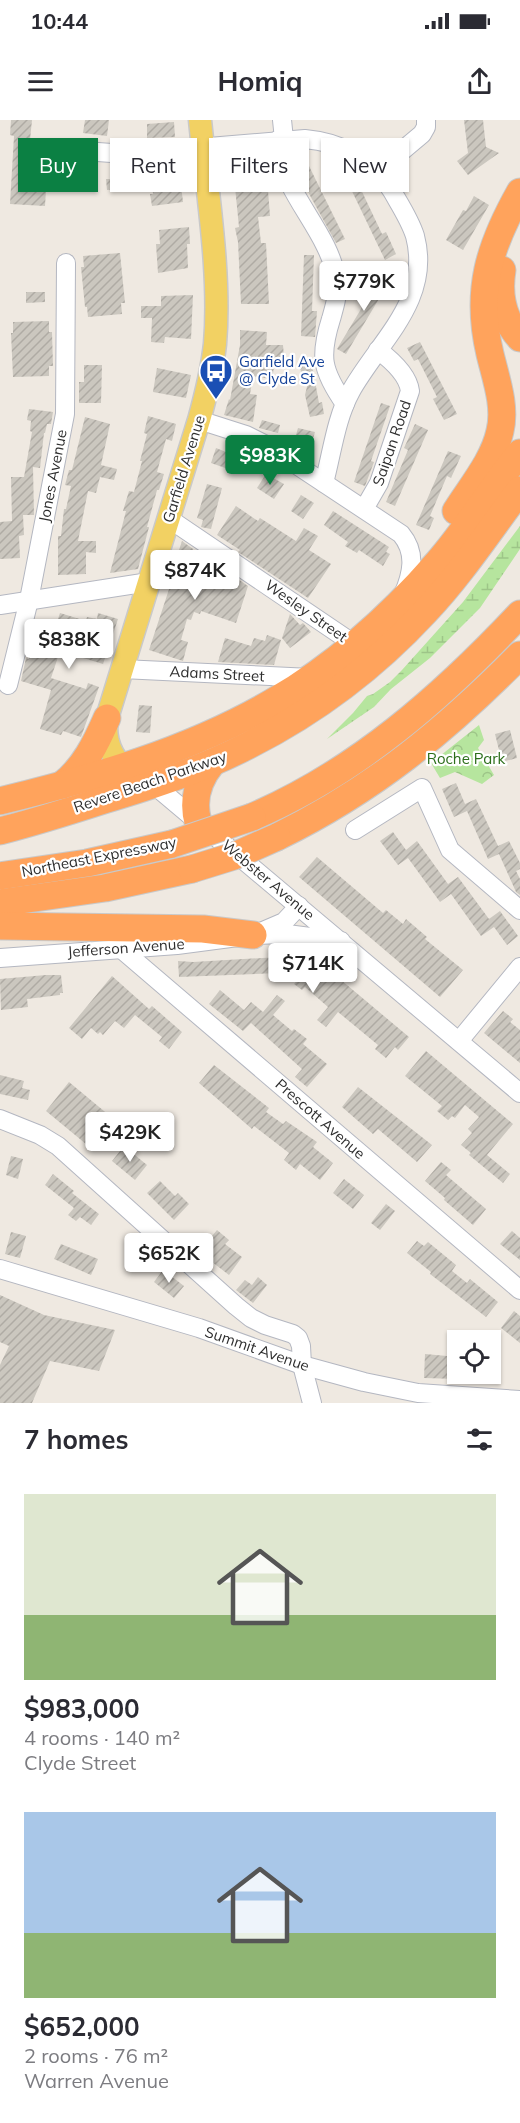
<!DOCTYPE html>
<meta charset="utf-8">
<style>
body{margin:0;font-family:Mulish,sans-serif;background:#f2f2f3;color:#2b2b33;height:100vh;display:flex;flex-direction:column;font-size:22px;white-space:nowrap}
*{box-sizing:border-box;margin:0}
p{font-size:20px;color:#7c7c81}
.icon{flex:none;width:33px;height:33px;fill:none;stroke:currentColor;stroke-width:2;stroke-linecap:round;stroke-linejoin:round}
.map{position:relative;height:1283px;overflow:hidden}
.details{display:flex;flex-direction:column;background:#fff;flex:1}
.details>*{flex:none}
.top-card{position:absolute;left:18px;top:18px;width:484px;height:54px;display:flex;gap:12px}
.tools{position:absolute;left:447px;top:1210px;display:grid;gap:12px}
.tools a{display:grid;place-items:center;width:54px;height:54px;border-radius:0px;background:#fff;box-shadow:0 2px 4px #0004;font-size:30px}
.price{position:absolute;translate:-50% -51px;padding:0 14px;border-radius:6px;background:#fff;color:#222;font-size:20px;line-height:39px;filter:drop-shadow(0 2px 3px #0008)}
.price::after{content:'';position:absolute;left:50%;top:36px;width:18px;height:14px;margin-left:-9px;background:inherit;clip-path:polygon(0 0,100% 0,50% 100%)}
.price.current{background:#0b8043;color:#fff}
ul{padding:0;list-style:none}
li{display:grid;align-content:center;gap:12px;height:318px;padding:0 24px}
li span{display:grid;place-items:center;height:186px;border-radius:0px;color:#555}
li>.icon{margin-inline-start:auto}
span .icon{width:108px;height:108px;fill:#fffc;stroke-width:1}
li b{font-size:26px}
h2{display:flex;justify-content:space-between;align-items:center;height:72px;padding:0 24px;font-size:26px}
.chip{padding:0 21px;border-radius:0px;background:#fff;box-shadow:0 2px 4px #0004;font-size:21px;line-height:54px}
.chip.current{background:#0b8043;color:#fff}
.status{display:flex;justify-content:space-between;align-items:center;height:42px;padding:0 30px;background:#fff;direction:ltr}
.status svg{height:16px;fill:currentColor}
header{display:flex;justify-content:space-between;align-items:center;height:78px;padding:0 24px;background:#fff;font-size:27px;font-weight:700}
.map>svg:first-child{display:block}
</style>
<div class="status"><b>10:44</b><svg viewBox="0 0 49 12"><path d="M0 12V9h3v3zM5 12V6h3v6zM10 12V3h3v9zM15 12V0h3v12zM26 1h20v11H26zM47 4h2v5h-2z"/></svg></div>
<header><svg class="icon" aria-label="menu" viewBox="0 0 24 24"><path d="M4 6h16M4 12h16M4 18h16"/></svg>Homiq<svg class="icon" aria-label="share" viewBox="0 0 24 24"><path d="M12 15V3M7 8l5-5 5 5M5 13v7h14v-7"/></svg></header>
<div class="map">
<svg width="520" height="1283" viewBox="0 0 520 1283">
<defs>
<pattern id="wetland-marsh" width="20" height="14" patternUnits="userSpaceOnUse" patternTransform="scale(1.5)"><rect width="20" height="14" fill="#b6e59e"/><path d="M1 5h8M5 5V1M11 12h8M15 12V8" fill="none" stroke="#9dc588"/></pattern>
<pattern id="park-crowns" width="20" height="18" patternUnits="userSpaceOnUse" patternTransform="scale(1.5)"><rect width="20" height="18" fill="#b6e59e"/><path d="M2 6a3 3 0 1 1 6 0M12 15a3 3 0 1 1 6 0" fill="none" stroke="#9dc588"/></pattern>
<pattern id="building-hatch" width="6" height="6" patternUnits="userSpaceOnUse" patternTransform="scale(1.5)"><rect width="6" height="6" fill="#cbc7bf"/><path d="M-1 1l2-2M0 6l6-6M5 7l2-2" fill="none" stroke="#afaba4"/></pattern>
</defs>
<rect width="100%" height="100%" fill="#efe9e1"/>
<!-- wetland -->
<path fill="url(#wetland-marsh)" d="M 520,406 L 520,429 L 480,488 L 430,538 L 391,569 L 374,587 L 327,619 L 353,593 L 367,576 L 373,574 L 390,562 L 402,550 L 463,482 Z"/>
<!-- park -->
<path fill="url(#park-crowns)" d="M 479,605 L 484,620 L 478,628 L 494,655 L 482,664 L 455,652 L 440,658 L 431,643 Z"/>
<!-- building -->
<g fill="url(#building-hatch)">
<path d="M 11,0 L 32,0 L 30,20 L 48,21 L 46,29 L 47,46 L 68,47 L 68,50 L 79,51 L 79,54 L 83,54 L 83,64 L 67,64 L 67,70 L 46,70 L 45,86 L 10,84 L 14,16 L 10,15 Z"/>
<path d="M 85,0 L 109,0 L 107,16 L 83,13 Z"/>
<path d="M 464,0 L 483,0 L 486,27 L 499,33 L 468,55 L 457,41 L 468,33 Z"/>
<path d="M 174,2 L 175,17 L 147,18 L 147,4 Z"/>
<path d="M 262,38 L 264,58 L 267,58 L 270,96 L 258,97 L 261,123 L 266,123 L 269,184 L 241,184 L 238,122 L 235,108 L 239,107 L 234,57 L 232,58 L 230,43 Z"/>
<path d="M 177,43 L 178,65 L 181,65 L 183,82 L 152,86 L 150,74 L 153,74 L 151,45 Z"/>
<path d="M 308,44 L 345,119 L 336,123 L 296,50 Z"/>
<path d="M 130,53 L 131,68 L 107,70 L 106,59 L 113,59 L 113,54 Z"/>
<path d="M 357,61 L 382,114 L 386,112 L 396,134 L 385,140 L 349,65 Z"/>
<path d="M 474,76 L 489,85 L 463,130 L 446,120 L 463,90 L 466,91 Z"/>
<path d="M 189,107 L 190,124 L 187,124 L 188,148 L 158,153 L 156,124 L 160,124 L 159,110 Z"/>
<path d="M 120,133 L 125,183 L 121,183 L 122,194 L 88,197 L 87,187 L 85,187 L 81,147 L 84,147 L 83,136 Z"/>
<path d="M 304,135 L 314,135 L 312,191 L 317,191 L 315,217 L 301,216 Z"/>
<path d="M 377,155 L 389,162 L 346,234 L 337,229 L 367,179 L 363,177 Z"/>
<path d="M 26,172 L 45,172 L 45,182 L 26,183 Z"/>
<path d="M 193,175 L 191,219 L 165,217 L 164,223 L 151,222 L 152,198 L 141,198 L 141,186 L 161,186 L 161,176 Z"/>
<path d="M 49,201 L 49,212 L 52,212 L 53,246 L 49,246 L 49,256 L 13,257 L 11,213 L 13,213 L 13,202 Z"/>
<path d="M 240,210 L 267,212 L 266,225 L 283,225 L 284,237 L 276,237 L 272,259 L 253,256 L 250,274 L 257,275 L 253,302 L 224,295 L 229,279 L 230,280 L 240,225 Z"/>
<path d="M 420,222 L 457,294 L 444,300 L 433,279 L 437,277 L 418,239 L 414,241 L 407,228 Z"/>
<path d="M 311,239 L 319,283 L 322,282 L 324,294 L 310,297 L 305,275 L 310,254 L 301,252 L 300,246 L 300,241 Z"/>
<path d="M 84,245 L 102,245 L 101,283 L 79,283 L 79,262 L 84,262 Z"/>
<path d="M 157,248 L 191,255 L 186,278 L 153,272 Z"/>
<path d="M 381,283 L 390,286 L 371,341 L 374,342 L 365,366 L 354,362 Z"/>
<path d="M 29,289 L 53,292 L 51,304 L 47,304 L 45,313 L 44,313 L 40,348 L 33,347 L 34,395 L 23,395 L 24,415 L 19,416 L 20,438 L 0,439 L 0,402 L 12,401 L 11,357 L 24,357 L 32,312 L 30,311 L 31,301 L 27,300 Z"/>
<path d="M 148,296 L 176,304 L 172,321 L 166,319 L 157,352 L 164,354 L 159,370 L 157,370 L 147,407 L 149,407 L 138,449 L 110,453 L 126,391 L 123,391 L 129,371 L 134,372 L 142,341 L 140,341 L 147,314 L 144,313 Z"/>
<path d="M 85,297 L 110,304 L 101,345 L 117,349 L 114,360 L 100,357 L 96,373 L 88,371 L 78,421 L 96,421 L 96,433 L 86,432 L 86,454 L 58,455 L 58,416 L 61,416 L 64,389 L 66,389 L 71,366 L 65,365 L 69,350 L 72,350 Z"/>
<path d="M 262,300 L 280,305 L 278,313 L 259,308 Z"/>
<path d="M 415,304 L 428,310 L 395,386 L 386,382 L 408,330 L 404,328 Z"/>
<path d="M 298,308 L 315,312 L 311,326 L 294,322 Z"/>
<path d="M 216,328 L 236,336 L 231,350 L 211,343 Z"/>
<path d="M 448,331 L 461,336 L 451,358 L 447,356 L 430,396 L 434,398 L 429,410 L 416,405 Z"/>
<path d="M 266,354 L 284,364 L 274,379 L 257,368 Z"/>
<path d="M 207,364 L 222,368 L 211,409 L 201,407 L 203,400 L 197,398 Z"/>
<path d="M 301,375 L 314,383 L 303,399 L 291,391 Z"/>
<path d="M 236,386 L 258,401 L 260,398 L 296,421 L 304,408 L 318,416 L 309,430 L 331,444 L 308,478 L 238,432 L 240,430 L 217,415 Z"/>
<path d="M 333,391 L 389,427 L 386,432 L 390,434 L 383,446 L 359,430 L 357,433 L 345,426 L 348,422 L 324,405 Z"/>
<path d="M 182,421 L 193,429 L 192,434 L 203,438 L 202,442 L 206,444 L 206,446 L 232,455 L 248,466 L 236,503 L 201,491 L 200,494 L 194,492 L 191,500 L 187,499 L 181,520 L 188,522 L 183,541 L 149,530 L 174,454 L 171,454 Z"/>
<path d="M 60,493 L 86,501 L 87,497 L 97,499 L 98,493 L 118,499 L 103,544 L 60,531 L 51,558 L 86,569 L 88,563 L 99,567 L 81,617 L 63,611 L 61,615 L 40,609 L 51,570 L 21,561 L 26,538 L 29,539 L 36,516 L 51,520 Z"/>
<path d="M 290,494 L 300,505 L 303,503 L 311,512 L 290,528 L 282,518 Z"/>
<path d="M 267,515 L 281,520 L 274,545 L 218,542 L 225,518 L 251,526 L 254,518 L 265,521 Z"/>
<path d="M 139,585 L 152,586 L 150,613 L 136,612 Z"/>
<path d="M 510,610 L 517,638 L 502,642 L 495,614 Z"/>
<path d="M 456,663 L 465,684 L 476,679 L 498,726 L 509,721 L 520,743 L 520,749 L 516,751 L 520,759 L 520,775 L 516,772 L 499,734 L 488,739 L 467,691 L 454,697 L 442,669 Z"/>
<path d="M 393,712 L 406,730 L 417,721 L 448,764 L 458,757 L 489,799 L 500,791 L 518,816 L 507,825 L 494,807 L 481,816 L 451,774 L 440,782 L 408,738 L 398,745 L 380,721 Z"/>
<path d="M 317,737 L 383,793 L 386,790 L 403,804 L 406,799 L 427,817 L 425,819 L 463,850 L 440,877 L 299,757 Z"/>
<path d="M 297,836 L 297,842 L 307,851 L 314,844 L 327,855 L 332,849 L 343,858 L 341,860 L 409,917 L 398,930 L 395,927 L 386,938 L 375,929 L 378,925 L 338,892 L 326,907 L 317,900 L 328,887 L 305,867 L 302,870 L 294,864 L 305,852 L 179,857 L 178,841 L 193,842 Z"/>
<path d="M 46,855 L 61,855 L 63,873 L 60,873 L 60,875 L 27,879 L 28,887 L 1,890 L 0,859 Z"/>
<path d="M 112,856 L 149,889 L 152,886 L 182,912 L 169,929 L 159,921 L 162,917 L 135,895 L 124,908 L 115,901 L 103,915 L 100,912 L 98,914 L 91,908 L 82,919 L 69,908 Z"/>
<path d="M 220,870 L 244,890 L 251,882 L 263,892 L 277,875 L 285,881 L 273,895 L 292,911 L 294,909 L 307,919 L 303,924 L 327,944 L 307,967 L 295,957 L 302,949 L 251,903 L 243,911 L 209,884 Z"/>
<path d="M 503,891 L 513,899 L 510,902 L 520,910 L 520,943 L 484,913 Z"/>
<path d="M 426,931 L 513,1004 L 487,1035 L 510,1054 L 503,1063 L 469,1035 L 471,1033 L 461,1025 L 472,1013 L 468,1009 L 479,997 L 465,985 L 455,998 L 452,996 L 448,1000 L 437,991 L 442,986 L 405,956 Z"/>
<path d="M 214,945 L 269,988 L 266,992 L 283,1004 L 286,1001 L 317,1022 L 313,1027 L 333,1043 L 320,1060 L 300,1044 L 296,1050 L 284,1040 L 289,1033 L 254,1006 L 252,1009 L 199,963 Z"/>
<path d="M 0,955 L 24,961 L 22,968 L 30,970 L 28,980 L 0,974 Z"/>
<path d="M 69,962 L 116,1001 L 92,1029 L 46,991 Z"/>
<path d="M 358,967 L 432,1025 L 417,1042 L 378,1009 L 373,1014 L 342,987 Z"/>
<path d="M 124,1026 L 147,1045 L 135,1060 L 112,1041 Z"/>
<path d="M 11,1036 L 23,1039 L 18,1059 L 6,1055 Z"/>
<path d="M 441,1042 L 451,1050 L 446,1055 L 486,1089 L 473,1105 L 444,1080 L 445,1078 L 425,1061 Z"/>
<path d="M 53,1054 L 74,1071 L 72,1073 L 99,1094 L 91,1105 L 80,1097 L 76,1101 L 68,1095 L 74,1088 L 45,1065 Z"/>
<path d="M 344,1059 L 364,1075 L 353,1089 L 333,1073 Z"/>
<path d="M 160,1061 L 175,1076 L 178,1073 L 189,1084 L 174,1100 L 147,1073 Z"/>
<path d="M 386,1084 L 395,1091 L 380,1110 L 371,1103 Z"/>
<path d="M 217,1110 L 229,1120 L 225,1124 L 242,1137 L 229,1155 L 199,1132 Z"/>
<path d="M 512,1111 L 520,1118 L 520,1140 L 500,1124 Z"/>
<path d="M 11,1112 L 26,1116 L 20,1138 L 5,1134 Z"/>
<path d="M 417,1121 L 424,1126 L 428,1122 L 456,1145 L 452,1151 L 467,1163 L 470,1159 L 498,1182 L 486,1197 L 430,1154 L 431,1152 L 407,1133 Z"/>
<path d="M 61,1124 L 98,1139 L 91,1155 L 54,1139 Z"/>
<path d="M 134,1125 L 149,1137 L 141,1148 L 125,1136 Z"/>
<path d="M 163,1150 L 184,1166 L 174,1178 L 154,1162 Z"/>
<path d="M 258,1157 L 267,1165 L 253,1183 L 236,1170 L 245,1160 L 252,1165 Z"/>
<path d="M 0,1175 L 44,1195 L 115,1210 L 99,1251 L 50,1241 L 32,1283 L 0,1283 L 0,1245 L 9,1226 L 0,1222 Z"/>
<path d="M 514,1191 L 520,1196 L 520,1223 L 501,1208 Z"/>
<path d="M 425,1234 L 458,1237 L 458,1259 L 424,1258 Z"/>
</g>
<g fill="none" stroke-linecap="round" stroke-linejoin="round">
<defs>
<g id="minor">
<path d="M 282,0 L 284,19"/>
<path d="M 278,20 C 280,35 283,51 290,64 C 304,93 332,126 336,158 C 339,173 335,185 331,199 C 319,237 322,251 345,284"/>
<path d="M 57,29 L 125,34 L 305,19 C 341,22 373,39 392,71 C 400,85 410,100 415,116 C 432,180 379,221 351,271 C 336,298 332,333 324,363"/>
<path d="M 378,51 L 422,14 L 426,7 L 426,0"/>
<path d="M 199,300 L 246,315 L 268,326 L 401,414 C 417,433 412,454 403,475"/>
<path d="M 364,389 L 379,363 L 410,271 C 408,255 390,239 378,230"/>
<path d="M 168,398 L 354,524"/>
<path d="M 0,485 L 149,462"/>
<path d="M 122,549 L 311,558"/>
<path d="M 8,565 L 29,480 L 65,294 L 66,143"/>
<path d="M 153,664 L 520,973"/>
<path d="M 355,710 L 422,668 L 450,730 L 520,790"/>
<path d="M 263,811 L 284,802 L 299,786"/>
<path d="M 120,828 L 520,1170"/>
<path d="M 0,838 L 177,825 L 253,815 L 287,814 L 341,821"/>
<path d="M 459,921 L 520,847"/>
<path d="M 0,999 L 40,1015 L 58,1026 L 236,1186 L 251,1198 L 265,1205 L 293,1214 L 298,1218 L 301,1226 L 302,1245 L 312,1283"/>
<path d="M 0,1149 L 199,1208 L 302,1245 L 364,1262 L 418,1273 L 520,1280"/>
</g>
<path id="major" d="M 135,657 C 114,643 103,623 107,598 L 199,300 C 206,275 212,250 215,224 C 221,154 207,71 200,0"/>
<g id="highway">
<path d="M 502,150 C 498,175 502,198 520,218"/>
<path d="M 456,391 C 471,367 494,340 500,311 C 506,286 496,259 490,234 C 475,171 489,127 520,72"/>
<path d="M 62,665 C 84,648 96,623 107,598"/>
<path d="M 0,681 C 94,658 189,631 273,582 C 335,546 391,496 438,442 C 468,408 491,368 520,333"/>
<path d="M 252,697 C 357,652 442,577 520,494"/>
<path d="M 198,702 C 192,681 198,660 212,643"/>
<path d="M 0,711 C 35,702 70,691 104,680 C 154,665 203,649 249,625 C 314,592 375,546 425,492 C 461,454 489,411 520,370"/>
<path d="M 277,717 C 373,670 445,611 520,535"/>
<path d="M 0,756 L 87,743 L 172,724"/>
<path d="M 0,783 L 105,768 L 192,749"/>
<path d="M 0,806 L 203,809 L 253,815"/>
</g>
</defs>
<!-- minor casing -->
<use href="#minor" stroke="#b4b7c1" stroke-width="20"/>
<!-- major casing -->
<use href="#major" stroke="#c9c9c9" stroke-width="25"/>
<!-- highway casing -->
<use href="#highway" stroke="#c9c9c9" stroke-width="29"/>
<!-- minor -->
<use href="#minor" stroke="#fff" stroke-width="18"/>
<!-- major -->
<use href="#major" stroke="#f2d163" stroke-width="22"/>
<!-- highway -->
<use href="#highway" stroke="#ffa35c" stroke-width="27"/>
<defs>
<g id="highway-bridge">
<path d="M 172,724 L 252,697"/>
<path d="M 192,749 L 234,736 L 277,717"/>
</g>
</defs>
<!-- highway-bridge casing -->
<use href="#highway-bridge" stroke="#c9c9c9" stroke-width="29" stroke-linecap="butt"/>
<!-- highway-bridge -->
<use href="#highway-bridge" stroke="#ffa35c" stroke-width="27"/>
</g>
<!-- icons -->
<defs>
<symbol id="bus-pin" viewBox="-11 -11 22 30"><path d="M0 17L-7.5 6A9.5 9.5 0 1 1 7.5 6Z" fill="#1a4fb4" stroke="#fff"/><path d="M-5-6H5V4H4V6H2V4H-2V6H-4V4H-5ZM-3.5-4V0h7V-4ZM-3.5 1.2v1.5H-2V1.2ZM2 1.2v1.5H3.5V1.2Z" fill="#fff"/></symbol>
</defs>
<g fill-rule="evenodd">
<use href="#bus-pin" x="197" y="232" width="38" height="52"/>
</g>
<g text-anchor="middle" stroke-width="4.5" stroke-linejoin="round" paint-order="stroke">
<!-- transit labels -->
<g font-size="15" fill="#164399" stroke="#fff" text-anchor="start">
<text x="239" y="247">Garfield Ave<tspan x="239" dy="17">@ Clyde St</tspan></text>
</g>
<!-- street labels -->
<g font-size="15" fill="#2e2e2e" stroke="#fff">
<text transform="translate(392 323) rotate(-71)" y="5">Saipan Road</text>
<text transform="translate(184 349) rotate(-73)" y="5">Garfield Avenue</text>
<text transform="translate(53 356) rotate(-79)" y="5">Jones Avenue</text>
<text transform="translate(306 491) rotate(35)" y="5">Wesley Street</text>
<text transform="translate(217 554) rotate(3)" y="5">Adams Street</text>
<text transform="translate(150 662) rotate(-19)" y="5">Revere Beach Parkway</text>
<text transform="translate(99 737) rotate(-11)" y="5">Northeast Expressway</text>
<text transform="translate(268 760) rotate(40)" y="5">Webster Avenue</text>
<text transform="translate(126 828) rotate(-4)" y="5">Jefferson Avenue</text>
<text transform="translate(320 999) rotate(41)" y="5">Prescott Avenue</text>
<text transform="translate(257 1229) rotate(19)" y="5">Summit Avenue</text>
</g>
<!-- park labels -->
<g font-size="15" fill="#2c6e1b" stroke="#fff">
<text x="466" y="644">Roche Park</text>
</g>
</g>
</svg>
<div class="tools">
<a><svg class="icon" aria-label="locate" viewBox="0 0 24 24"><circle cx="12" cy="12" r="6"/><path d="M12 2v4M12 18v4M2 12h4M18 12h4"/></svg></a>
</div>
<b class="price" style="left:364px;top:192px">$779K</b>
<b class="price current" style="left:270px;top:366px">$983K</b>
<b class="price" style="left:195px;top:481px">$874K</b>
<b class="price" style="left:69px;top:550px">$838K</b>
<b class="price" style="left:313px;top:874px">$714K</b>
<b class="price" style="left:130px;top:1043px">$429K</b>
<b class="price" style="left:169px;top:1164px">$652K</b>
<div class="top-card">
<a class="chip current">Buy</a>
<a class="chip">Rent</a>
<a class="chip">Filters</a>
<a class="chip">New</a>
</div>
</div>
<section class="details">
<h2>7 homes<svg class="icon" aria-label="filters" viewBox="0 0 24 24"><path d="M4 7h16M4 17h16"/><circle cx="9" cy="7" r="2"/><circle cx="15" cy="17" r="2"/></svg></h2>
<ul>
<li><span style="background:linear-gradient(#dfe7d0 65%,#8fb573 0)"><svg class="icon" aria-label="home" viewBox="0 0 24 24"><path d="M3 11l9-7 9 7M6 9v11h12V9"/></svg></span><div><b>$983,000</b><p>4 rooms · 140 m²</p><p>Clyde Street</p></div></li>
<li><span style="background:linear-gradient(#a9c7e8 65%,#8fb573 0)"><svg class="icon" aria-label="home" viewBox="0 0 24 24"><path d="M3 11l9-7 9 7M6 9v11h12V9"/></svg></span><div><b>$652,000</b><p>2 rooms · 76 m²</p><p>Warren Avenue</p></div></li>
</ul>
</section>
